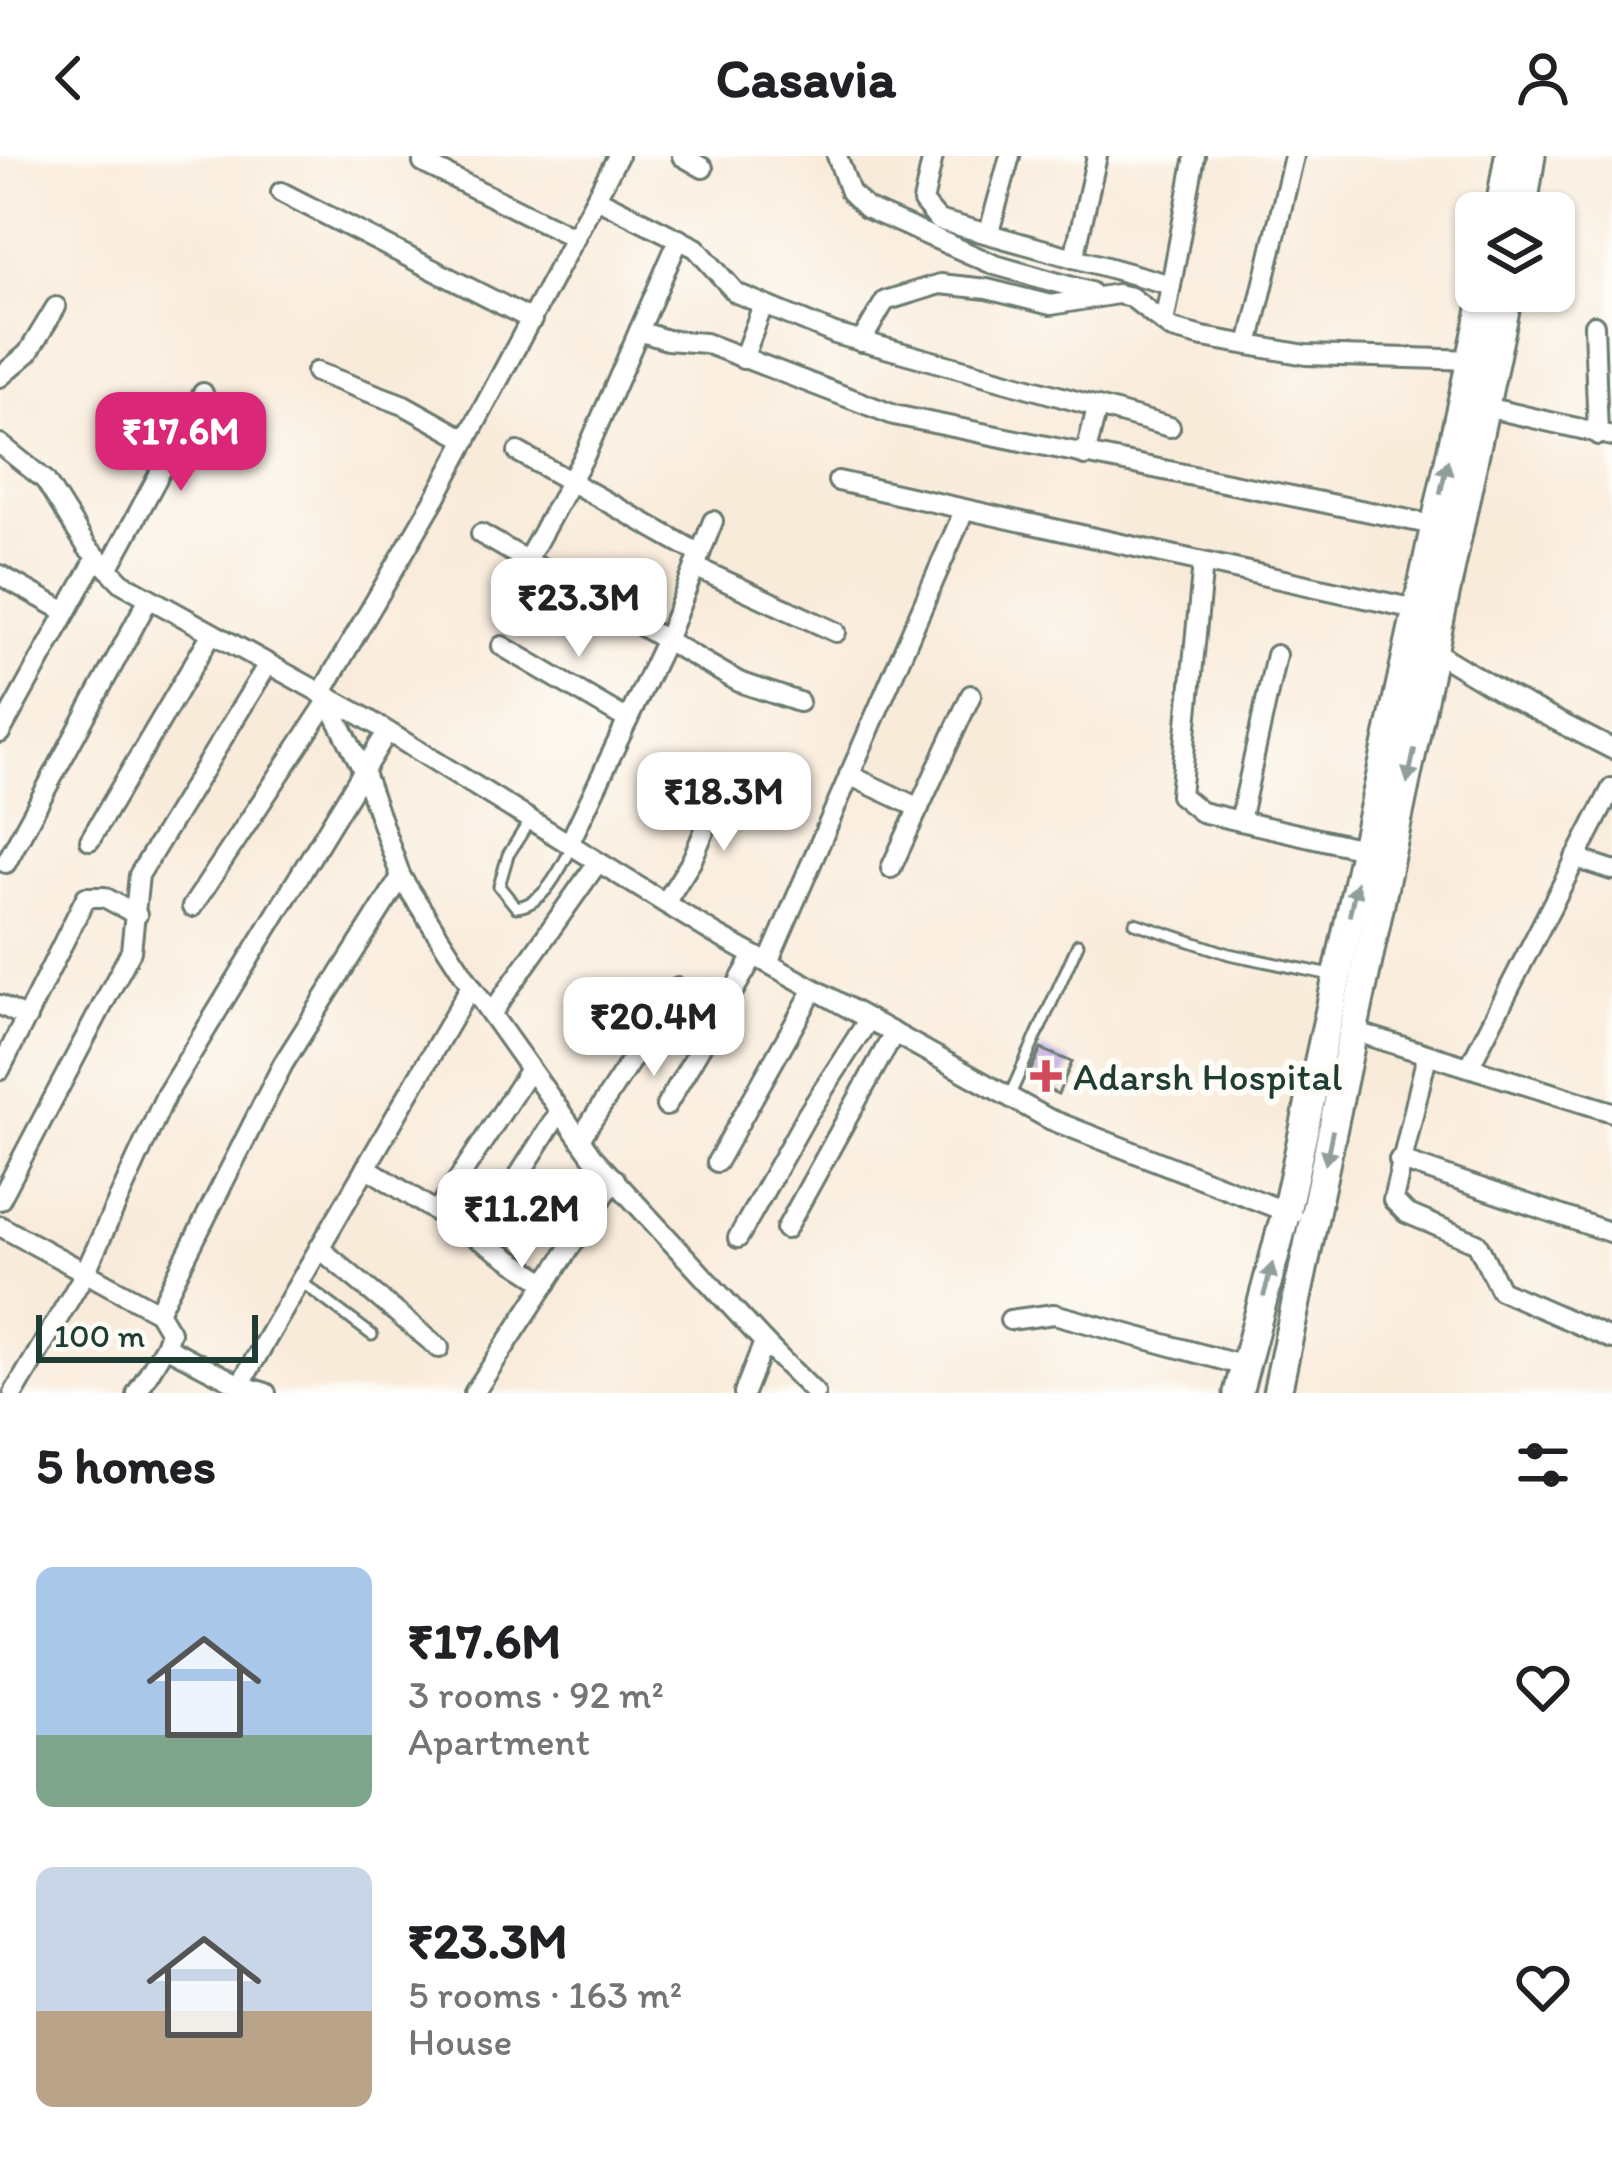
<!DOCTYPE html>
<meta charset="utf-8">
<style>
body{margin:0;font-family:Itim,sans-serif;background:#f6f6f6;color:#202124;height:100vh;display:flex;flex-direction:column;font-size:45px;white-space:nowrap}
*{box-sizing:border-box;margin:0}
p{font-size:39px;color:#757577}
.icon{flex:none;width:66px;height:66px;fill:none;stroke:currentColor;stroke-width:2;stroke-linecap:round;stroke-linejoin:round}
.map{position:relative;height:1237px;overflow:hidden}
.side{display:flex;flex-direction:column;background:#fff;flex:1}
.side>*{flex:none}
.fabs{position:absolute;left:1455px;top:36px;display:grid;gap:24px}
.fabs a{display:grid;place-items:center;width:120px;height:120px;border-radius:18px;background:#fff;box-shadow:0 3px 9px #0004;font-size:60px}
.scale{position:absolute;left:36px;bottom:30px;width:222px;box-sizing:border-box;padding-left:12px;border:6px solid #1f3d34;border-top:0;font-size:33px;line-height:42px;white-space:nowrap;color:#1f3d34;-webkit-text-stroke:9px #fdfcf7;paint-order:stroke}
.price{position:absolute;translate:-50% -102px;padding:0 27px;border-radius:24px;background:#fff;color:#222;font-size:39px;line-height:78px;filter:drop-shadow(0 3px 6px #0008)}
.price::after{content:'';position:absolute;left:50%;top:72px;width:36px;height:27px;margin-left:-18px;background:inherit;clip-path:polygon(0 0,100% 0,50% 100%)}
.price.current{background:#db2777;color:#fff}
ul{padding:0;list-style:none}
li{display:flex;align-items:center;gap:36px;height:300px;padding:0 36px}
li span{display:grid;place-items:center;flex:none;width:336px;height:240px;border-radius:18px;color:#555}
li>.icon{margin-inline-start:auto}
span .icon{width:144px;height:144px;fill:#fffc;stroke-width:1}
li b{font-size:51px}
h2{display:flex;justify-content:space-between;align-items:center;height:144px;padding:0 36px;font-size:51px}
header{display:flex;justify-content:space-between;align-items:center;height:156px;padding:0 36px;background:#fff;font-size:54px;font-weight:700}
.map>svg:first-child{display:block}
</style>
<header><svg class="icon" aria-label="back" viewBox="0 0 24 24"><path d="M15 5l-7 7 7 7"/></svg>Casavia<svg class="icon" aria-label="person" viewBox="0 0 24 24"><circle cx="12" cy="8" r="4"/><path d="M4 21q1-7 8-7t8 7"/></svg></header>
<div class="map">
<svg width="1612" height="1237" viewBox="0 0 1612 1237">
<rect width="100%" height="100%" fill="#fdfcf7"/>
<filter id="ink" filterUnits="userSpaceOnUse"><feTurbulence type="fractalNoise" baseFrequency=".00833" numOctaves="2"/><feDisplacementMap in="SourceGraphic" scale="24" xChannelSelector="R" yChannelSelector="G"/><feConvolveMatrix kernelMatrix="1 2 1 2 8 2 1 2 1" color-interpolation-filters="sRGB"/></filter>
<filter id="wash" filterUnits="userSpaceOnUse"><feTurbulence type="fractalNoise" baseFrequency=".004" numOctaves="4" result="noise"/><feDisplacementMap in="SourceGraphic" scale="48" xChannelSelector="R" yChannelSelector="G"/><feGaussianBlur stdDeviation="2.7" result="paint"/><feColorMatrix in="noise" values="0 0 0 0 0 0 0 0 0 0 0 0 0 0 0 0 0 1.4 0 .05"/><feComposite in="paint" operator="in"/></filter>
<g filter="url(#wash)">
<rect width="100%" height="100%" fill="#f9ebda"/>
<g id="blocks">
<!-- building -->
<path fill="#b798db" d="M 1041,893 L 1072,906 L 1058,938 L 1026,924 Z"/>
</g>
</g>
<g filter="url(#ink)">
<use href="#blocks" fill-opacity="0" stroke="#6b7a6e" stroke-width="3"/>
<g fill="none" stroke-linecap="round" stroke-linejoin="round">
<defs>
<g id="lane">
<path d="M 530,664 L 508,699 L 499,730 L 516,751 C 546,748 559,713 573,690"/>
<path d="M 1135,767 L 1229,798 L 1331,819"/>
<path d="M 1009,941 L 1078,788"/>
<path d="M 300,1125 L 372,1179"/>
</g>
<g id="street">
<path d="M 682,0 L 703,12"/>
<path d="M 837,0 L 850,36 L 866,52 L 995,109 L 1090,136"/>
<path d="M 933,0 L 923,46 L 938,64 L 1171,129"/>
<path d="M 423,7 L 575,82"/>
<path d="M 281,36 L 532,164"/>
<path d="M 596,42 L 696,92 L 736,137 L 835,178 L 1170,271"/>
<path d="M 989,76 L 1010,0"/>
<path d="M 1074,102 L 1097,0"/>
<path d="M 1164,167 L 1195,0"/>
<path d="M 1594,169 L 1598,279"/>
<path d="M 639,175 L 667,184 L 705,187 L 894,259 L 1434,369"/>
<path d="M 861,186 L 885,145 L 940,128 L 987,133 L 1051,149 L 1117,138 L 1131,141 L 1172,173 L 1203,181 L 1306,199 L 1477,204"/>
<path d="M 1249,189 L 1294,0"/>
<path d="M 743,203 L 763,149"/>
<path d="M 316,216 L 404,249 L 467,284"/>
<path d="M 0,221 L 28,197 L 56,151"/>
<path d="M 1485,251 L 1612,280"/>
<path d="M 0,288 L 45,324 L 87,391 L 122,427 L 359,558 L 715,778 L 1049,963 L 1292,1058"/>
<path d="M 518,296 L 700,398"/>
<path d="M 1085,300 L 1097,252"/>
<path d="M 838,325 L 1415,453"/>
<path d="M 481,378 L 739,526 L 799,546"/>
<path d="M 526,406 L 585,299 L 679,83"/>
<path d="M 1203,407 L 1180,639 L 1201,656 L 1363,693"/>
<path d="M 695,411 L 836,476"/>
<path d="M 108,413 L 203,237"/>
<path d="M 0,419 L 66,456"/>
<path d="M 502,490 L 628,564"/>
<path d="M 1435,496 L 1508,540 L 1612,593"/>
<path d="M 321,538 L 436,341 L 618,0"/>
<path d="M 0,577 L 97,401"/>
<path d="M 849,619 L 919,652"/>
<path d="M 1240,665 L 1276,499"/>
<path d="M 90,684 L 212,477"/>
<path d="M 569,688 L 669,477 L 713,365"/>
<path d="M 1575,702 L 1612,714"/>
<path d="M 6,707 L 149,442"/>
<path d="M 891,712 L 971,539"/>
<path d="M 401,721 L 471,830"/>
<path d="M 665,747 L 691,706 L 728,620"/>
<path d="M 192,751 L 328,545"/>
<path d="M 768,807 L 964,355"/>
<path d="M 0,849 L 27,862"/>
<path d="M 491,858 L 598,706"/>
<path d="M 1353,875 L 1612,956"/>
<path d="M 1427,899 L 1393,1044 L 1406,1057 L 1477,1087 L 1500,1134 L 1612,1183"/>
<path d="M 1469,911 L 1612,632"/>
<path d="M 0,914 L 86,741 L 104,741 L 137,759"/>
<path d="M 666,950 L 754,800"/>
<path d="M 580,983 L 678,832"/>
<path d="M 1399,1004 L 1612,1077"/>
<path d="M 717,1006 L 814,833"/>
<path d="M 366,1011 L 547,1127"/>
<path d="M 0,1044 L 131,795 L 139,719 L 268,508"/>
<path d="M 437,1056 L 530,913"/>
<path d="M 0,1070 L 158,1156 L 170,1176 L 165,1190 L 240,1229 L 471,830 L 592,1000 L 764,1186"/>
<path d="M 786,1073 L 894,877"/>
<path d="M 479,1082 L 560,955"/>
<path d="M 738,1082 L 807,959 L 869,863"/>
<path d="M 319,1092 L 439,1192"/>
<path d="M 158,1156 L 283,908 L 401,721 L 363,614 L 325,539"/>
<path d="M 1010,1164 L 1054,1158 L 1245,1210"/>
<path d="M 240,1229 L 266,1237"/>
<path d="M 14,1237 L 85,1117 L 166,939 L 387,576"/>
<path d="M 137,1237 L 165,1190"/>
<path d="M 474,1237 L 615,1023"/>
<path d="M 744,1237 L 764,1186 L 815,1237"/>
</g>
<g id="primary">
<path d="M 1499,57 L 1509,0"/>
<path d="M 1522,57 L 1531,0"/>
<path d="M 1238,1237 L 1286,1056 L 1486,135"/>
<path d="M 1277,1237 L 1509,135"/>
</g>
</defs>
<!-- lane casing -->
<use href="#lane" stroke="#6b7a6e" stroke-width="15"/>
<!-- street casing -->
<use href="#street" stroke="#6b7a6e" stroke-width="24"/>
<!-- primary casing -->
<use href="#primary" stroke="#6b7a6e" stroke-width="33"/>
<!-- lane -->
<use href="#lane" stroke="#fff" stroke-width="9"/>
<!-- street -->
<use href="#street" stroke="#fff" stroke-width="18"/>
<!-- primary -->
<use href="#primary" stroke="#fff" stroke-width="27"/>
</g>
<!-- one-way arrows -->
<defs><path id="oneway-solid" d="M-6-.8H1V-3.2L6.5 0L1 3.2V.8H-6Z" transform="scale(3)"/></defs>
<g fill="#8f9e9a">
<use href="#oneway-solid" transform="translate(1444 321) rotate(-77)"/>
<use href="#oneway-solid" transform="translate(1411 610) rotate(102)"/>
<use href="#oneway-solid" transform="translate(1353 743) rotate(-78)"/>
<use href="#oneway-solid" transform="translate(1329 991) rotate(102)"/>
<use href="#oneway-solid" transform="translate(1268 1124) rotate(-75)"/>
</g>
</g>
<!-- markers -->
<path fill="#d1495b" stroke="#fdfcf7" stroke-width="4.5" d="M1040 902h12v12h12v12h-12v12h-12v-12h-12v-12h12z"/>
<g text-anchor="middle" stroke-width="12" stroke-linejoin="round" paint-order="stroke">
<!-- poi labels -->
<g font-size="39" fill="#1f3d34" stroke="#fdfcf7" text-anchor="start">
<text x="1073" y="934">Adarsh Hospital</text>
</g>
</g>
</svg>
<div class="fabs">
<a><svg class="icon" aria-label="layers" viewBox="0 0 24 24"><path d="M12 4l9 5-9 5-9-5zM3 14l9 5 9-5"/></svg></a>
</div>
<div class="scale">100 m</div>
<b class="price current" style="left:181px;top:338px">₹17.6M</b>
<b class="price" style="left:579px;top:504px">₹23.3M</b>
<b class="price" style="left:724px;top:698px">₹18.3M</b>
<b class="price" style="left:654px;top:923px">₹20.4M</b>
<b class="price" style="left:522px;top:1115px">₹11.2M</b>
</div>
<section class="side">
<h2>5 homes<svg class="icon" aria-label="filters" viewBox="0 0 24 24"><path d="M4 7h16M4 17h16"/><circle cx="9" cy="7" r="2"/><circle cx="15" cy="17" r="2"/></svg></h2>
<ul>
<li><span style="background:linear-gradient(#a9c7e8 70%,#7fa58c 0)"><svg class="icon" aria-label="home" viewBox="0 0 24 24"><path d="M3 11l9-7 9 7M6 9v11h12V9"/></svg></span><div><b>₹17.6M</b><p>3 rooms · 92 m²</p><p>Apartment</p></div><svg class="icon" aria-label="heart" viewBox="0 0 24 24"><path d="M12 20l-8-8c-3-5 5-10 8-4 3-6 11-1 8 4z"/></svg></li>
<li><span style="background:linear-gradient(#c9d6e8 60%,#b9a48a 0)"><svg class="icon" aria-label="home" viewBox="0 0 24 24"><path d="M3 11l9-7 9 7M6 9v11h12V9"/></svg></span><div><b>₹23.3M</b><p>5 rooms · 163 m²</p><p>House</p></div><svg class="icon" aria-label="heart" viewBox="0 0 24 24"><path d="M12 20l-8-8c-3-5 5-10 8-4 3-6 11-1 8 4z"/></svg></li>
</ul>
</section>
